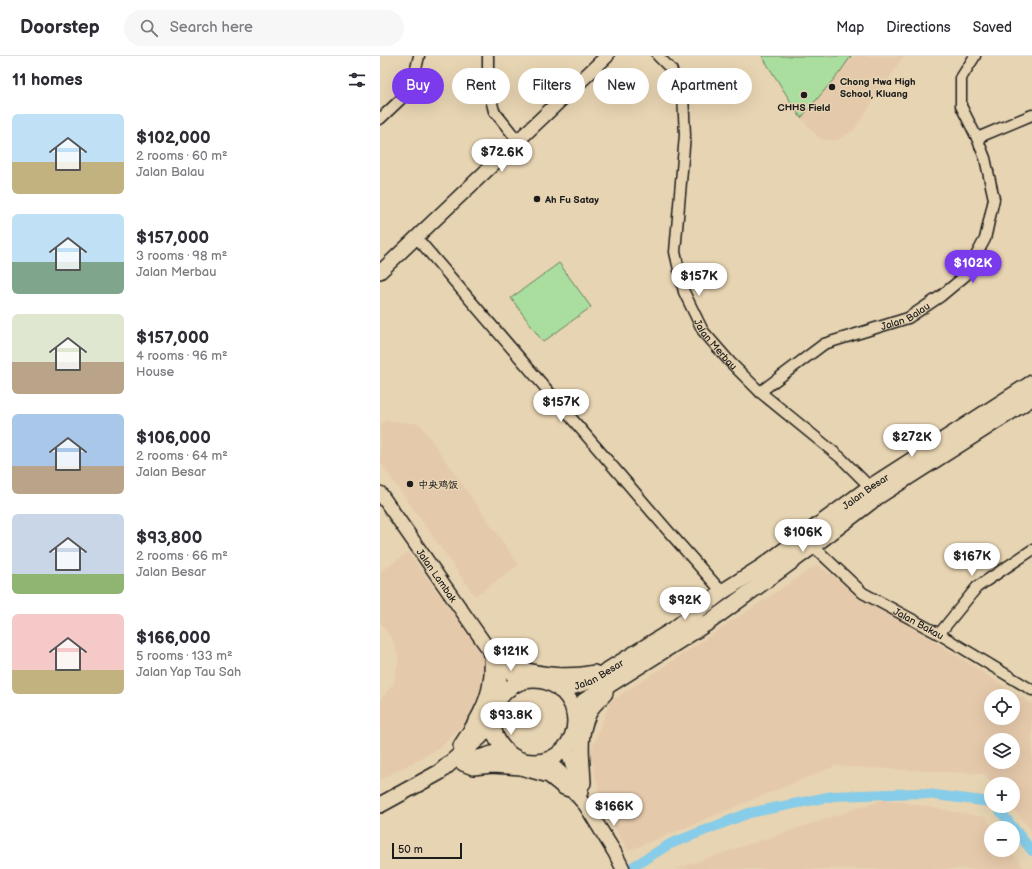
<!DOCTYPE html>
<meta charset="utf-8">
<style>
body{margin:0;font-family:"Balsamiq Sans","LXGW WenKai TC",sans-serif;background:#f7f7f7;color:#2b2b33;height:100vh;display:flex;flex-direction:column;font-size:15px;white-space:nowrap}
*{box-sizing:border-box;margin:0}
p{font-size:13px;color:#7c7c81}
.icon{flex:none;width:22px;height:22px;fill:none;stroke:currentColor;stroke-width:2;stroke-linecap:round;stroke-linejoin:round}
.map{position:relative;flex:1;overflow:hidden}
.side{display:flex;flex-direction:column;background:#fff;width:380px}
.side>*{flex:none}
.banner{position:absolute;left:12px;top:12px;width:380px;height:36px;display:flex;gap:8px}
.buttons{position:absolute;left:604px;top:633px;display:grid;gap:8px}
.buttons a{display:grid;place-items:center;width:36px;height:36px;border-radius:50%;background:#fff;box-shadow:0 4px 16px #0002;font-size:20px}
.scale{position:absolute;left:12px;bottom:10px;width:70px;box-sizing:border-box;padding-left:4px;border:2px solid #1c1c1c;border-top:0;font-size:11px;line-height:14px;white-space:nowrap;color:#1c1c1c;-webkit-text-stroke:3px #e7d4b2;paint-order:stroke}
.price{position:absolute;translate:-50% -34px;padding:0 9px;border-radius:14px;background:#fff;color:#222;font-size:13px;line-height:26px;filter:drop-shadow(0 1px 2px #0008)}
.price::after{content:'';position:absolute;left:50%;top:24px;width:12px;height:9px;margin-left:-6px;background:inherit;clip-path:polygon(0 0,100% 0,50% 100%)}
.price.on{background:#7c3aed;color:#fff}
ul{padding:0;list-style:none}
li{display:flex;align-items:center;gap:12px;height:100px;padding:0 12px}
li span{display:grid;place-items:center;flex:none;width:112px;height:80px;border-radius:6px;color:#555}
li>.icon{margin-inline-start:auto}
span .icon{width:48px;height:48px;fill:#fffc;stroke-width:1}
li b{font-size:17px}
h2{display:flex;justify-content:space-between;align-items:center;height:48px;padding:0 12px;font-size:17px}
.chip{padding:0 14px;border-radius:18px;background:#fff;box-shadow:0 4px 16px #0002;font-size:14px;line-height:36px}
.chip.on{background:#7c3aed;color:#fff}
header{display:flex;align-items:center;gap:24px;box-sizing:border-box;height:56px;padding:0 20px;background:#fff;border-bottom:1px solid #e1e1e2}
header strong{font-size:19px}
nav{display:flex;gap:22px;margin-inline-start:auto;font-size:14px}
.search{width:280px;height:36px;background:#f7f7f7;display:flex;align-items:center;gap:10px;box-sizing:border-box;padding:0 14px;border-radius:22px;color:#7c7c81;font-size:15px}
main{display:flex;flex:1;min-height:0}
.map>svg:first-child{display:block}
</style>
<header>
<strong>Doorstep</strong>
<div class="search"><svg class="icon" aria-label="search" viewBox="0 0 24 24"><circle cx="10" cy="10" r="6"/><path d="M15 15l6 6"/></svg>Search here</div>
<nav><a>Map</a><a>Directions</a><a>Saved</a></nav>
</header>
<main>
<section class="side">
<h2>11 homes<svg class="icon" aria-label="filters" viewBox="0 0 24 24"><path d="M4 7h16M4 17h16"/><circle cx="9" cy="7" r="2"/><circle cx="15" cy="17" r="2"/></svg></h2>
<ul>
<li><span style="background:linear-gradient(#bfe0f5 60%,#c2b280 0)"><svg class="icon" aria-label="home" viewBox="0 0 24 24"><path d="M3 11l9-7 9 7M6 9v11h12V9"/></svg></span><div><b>$102,000</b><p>2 rooms · 60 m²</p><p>Jalan Balau</p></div></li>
<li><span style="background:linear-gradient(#bfe0f5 60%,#7fa58c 0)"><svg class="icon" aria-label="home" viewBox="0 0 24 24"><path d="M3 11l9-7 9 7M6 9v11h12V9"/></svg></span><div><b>$157,000</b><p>3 rooms · 98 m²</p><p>Jalan Merbau</p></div></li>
<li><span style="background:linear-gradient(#dfe7d0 60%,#b9a48a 0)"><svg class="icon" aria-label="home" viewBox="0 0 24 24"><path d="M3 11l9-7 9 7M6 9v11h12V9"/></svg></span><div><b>$157,000</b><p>4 rooms · 96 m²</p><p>House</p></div></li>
<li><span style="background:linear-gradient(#a9c7e8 65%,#b9a48a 0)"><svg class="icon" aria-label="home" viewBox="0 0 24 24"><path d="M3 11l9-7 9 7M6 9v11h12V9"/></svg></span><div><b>$106,000</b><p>2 rooms · 64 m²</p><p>Jalan Besar</p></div></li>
<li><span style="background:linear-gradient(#c9d6e8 75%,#8fb573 0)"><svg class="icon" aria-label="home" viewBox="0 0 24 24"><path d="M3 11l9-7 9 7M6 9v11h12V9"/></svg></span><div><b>$93,800</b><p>2 rooms · 66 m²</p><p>Jalan Besar</p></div></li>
<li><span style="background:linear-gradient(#f6c9c9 70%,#c2b280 0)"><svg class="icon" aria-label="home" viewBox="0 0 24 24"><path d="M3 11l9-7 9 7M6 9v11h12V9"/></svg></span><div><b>$166,000</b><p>5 rooms · 133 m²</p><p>Jalan Yap Tau Sah</p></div></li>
</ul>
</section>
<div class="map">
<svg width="652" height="813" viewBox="0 0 652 813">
<rect width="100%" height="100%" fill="#e7d4b2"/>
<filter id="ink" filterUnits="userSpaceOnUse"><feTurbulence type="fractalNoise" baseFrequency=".025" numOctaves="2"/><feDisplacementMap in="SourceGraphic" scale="8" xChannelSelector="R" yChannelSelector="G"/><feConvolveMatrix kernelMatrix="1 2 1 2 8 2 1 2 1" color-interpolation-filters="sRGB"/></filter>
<g filter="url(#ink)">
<!-- built -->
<g fill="#e5c9ab" fill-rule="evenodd">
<path d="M 382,0 L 524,0 L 474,74 L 457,84 L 441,84 L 421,62 Z"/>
<path d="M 6,364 L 40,368 L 139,509 L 95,540 L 0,406 L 0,369 Z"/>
<path d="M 28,496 L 106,602 L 103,627 L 92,660 L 60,692 L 0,724 L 0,644 L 14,627 L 19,603 L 13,585 L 0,566 L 0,516 Z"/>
<path d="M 437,509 L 652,648 L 652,775 L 631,750 L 633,750 L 633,728 L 613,728 L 605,718 L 455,710 L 248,795 L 223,752 L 210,697 L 230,646 ZM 611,640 L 633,640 L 633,662 L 611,662 ZM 611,684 L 633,684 L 633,706 L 611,706 Z"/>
<path d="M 505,743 L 605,761 L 613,772 L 611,772 L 611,794 L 630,794 L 645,813 L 295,813 Z"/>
</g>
<!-- green -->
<g fill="#aade9f" stroke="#637d5e">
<path d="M 382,0 L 471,0 L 460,16 L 421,62 Z"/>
<path d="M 179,207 L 211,251 L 163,286 L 131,242 Z"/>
</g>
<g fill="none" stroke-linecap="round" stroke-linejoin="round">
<!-- canal -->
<g stroke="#87cce8" stroke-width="10">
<path d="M 616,750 L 652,795"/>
<path d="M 249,813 L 290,788 L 369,757 L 453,740 L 539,737 L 611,746"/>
</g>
<defs>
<g id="minor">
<path d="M 108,0 L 108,32 L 114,55 L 138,85"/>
<path id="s1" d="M 278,0 L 291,13 L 303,40 L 305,79 L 295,196 L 304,236 L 323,275 L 350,306 L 380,336 L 461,402 L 490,431"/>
<path d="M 0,63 L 21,43 L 35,17 L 39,0"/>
<path d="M 597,82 L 652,59"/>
<path d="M 37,182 L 289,476 L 342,536"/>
<path id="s2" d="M 380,336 L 444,288 L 528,262 L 561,240 L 585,220 L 605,183 L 614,143 L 605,102 L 597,82 L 581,50 L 581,22 L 595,0"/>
<path id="s3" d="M 433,490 L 483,537 L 559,578 L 652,634"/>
<path d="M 559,578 L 597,531 L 652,494"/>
</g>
<g id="tertiary">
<path d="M 0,216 L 227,0"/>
<path id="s4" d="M 0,437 L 114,601 L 123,637"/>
<path d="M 119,605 L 140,627"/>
<path d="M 186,691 L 201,736"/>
<path d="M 167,704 L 181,717 L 192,734 L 206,750 L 235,797 L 243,813"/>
</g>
<g id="secondary">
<path d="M 113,599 C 121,602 129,608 138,612 C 160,620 191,622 214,617"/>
<circle cx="154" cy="665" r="41"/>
<path id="s5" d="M 180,634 L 195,630 L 212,624 L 293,574 L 342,536 L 383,510 L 490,431 L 652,327"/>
<path d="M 194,657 L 204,645 L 218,636 L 329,566 L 433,490 L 497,441 L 652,342"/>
<path d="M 81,690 C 94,670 108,650 111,626 C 113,617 112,607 112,598"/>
<path d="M 86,706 L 125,694"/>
<path d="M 83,707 L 93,711 L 112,709 L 141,711 L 169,719 L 184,731 L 192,734"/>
<path d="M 199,731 L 203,727 C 202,699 196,677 212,651 C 216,646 221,642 225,637"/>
<path d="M 0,749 L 60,716 L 100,681 L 113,665"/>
</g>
</defs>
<!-- minor casing -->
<use href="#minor" stroke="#1c1c1c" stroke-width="13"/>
<!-- tertiary casing -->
<use href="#tertiary" stroke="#1c1c1c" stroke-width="16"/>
<!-- secondary casing -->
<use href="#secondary" stroke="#1c1c1c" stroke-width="18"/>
<!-- minor -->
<use href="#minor" stroke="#e7d4b2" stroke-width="10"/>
<!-- tertiary -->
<use href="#tertiary" stroke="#e7d4b2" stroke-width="13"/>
<!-- secondary -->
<use href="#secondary" stroke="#e7d4b2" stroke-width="15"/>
</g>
</g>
<!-- markers -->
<g fill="#1c1c1c" stroke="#e7d4b2" stroke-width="1.5">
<circle cx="452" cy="31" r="4"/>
<circle cx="424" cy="39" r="4"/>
<circle cx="157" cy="143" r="4"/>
<circle cx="30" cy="428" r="4"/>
</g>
<g text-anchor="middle" stroke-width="3" stroke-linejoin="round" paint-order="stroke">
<!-- poi labels -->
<g font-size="10" font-weight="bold" fill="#1c1c1c" stroke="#e7d4b2" text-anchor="start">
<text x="460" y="29">Chong Hwa High<tspan x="460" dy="12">School, Kluang</tspan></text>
<text x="424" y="55" text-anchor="middle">CHHS Field</text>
<text x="165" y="147">Ah Fu Satay</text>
<text x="38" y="432">中央鸡饭</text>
</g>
<!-- street labels -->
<g font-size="10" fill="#1c1c1c" stroke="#e7d4b2">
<text dy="4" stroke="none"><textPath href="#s2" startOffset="166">Jalan Balau</textPath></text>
<text dy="4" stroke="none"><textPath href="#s1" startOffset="307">Jalan Merbau</textPath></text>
<text dy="4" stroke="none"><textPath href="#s5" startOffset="366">Jalan Besar</textPath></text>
<text dy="4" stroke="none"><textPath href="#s4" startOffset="100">Jalan Lambak</textPath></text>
<text dy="4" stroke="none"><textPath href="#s3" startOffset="132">Jalan Bakau</textPath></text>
<text dy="4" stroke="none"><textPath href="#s5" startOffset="42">Jalan Besar</textPath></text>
</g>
</g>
</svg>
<div class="buttons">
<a><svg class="icon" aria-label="locate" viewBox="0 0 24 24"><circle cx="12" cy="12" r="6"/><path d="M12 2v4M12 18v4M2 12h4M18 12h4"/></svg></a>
<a><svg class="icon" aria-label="layers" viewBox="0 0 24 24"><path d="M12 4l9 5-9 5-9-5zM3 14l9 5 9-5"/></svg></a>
<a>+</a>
<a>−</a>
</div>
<div class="scale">50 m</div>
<b class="price" style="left:122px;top:117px">$72.6K</b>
<b class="price on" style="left:593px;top:228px">$102K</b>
<b class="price" style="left:319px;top:241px">$157K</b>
<b class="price" style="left:181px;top:367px">$157K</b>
<b class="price" style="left:532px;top:402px">$272K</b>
<b class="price" style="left:423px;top:497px">$106K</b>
<b class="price" style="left:592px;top:521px">$167K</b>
<b class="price" style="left:305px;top:565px">$92K</b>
<b class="price" style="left:131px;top:616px">$121K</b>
<b class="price" style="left:131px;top:680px">$93.8K</b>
<b class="price" style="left:234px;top:771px">$166K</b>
<div class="banner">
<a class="chip on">Buy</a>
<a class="chip">Rent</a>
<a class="chip">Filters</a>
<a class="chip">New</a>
<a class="chip">Apartment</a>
</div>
</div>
</main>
